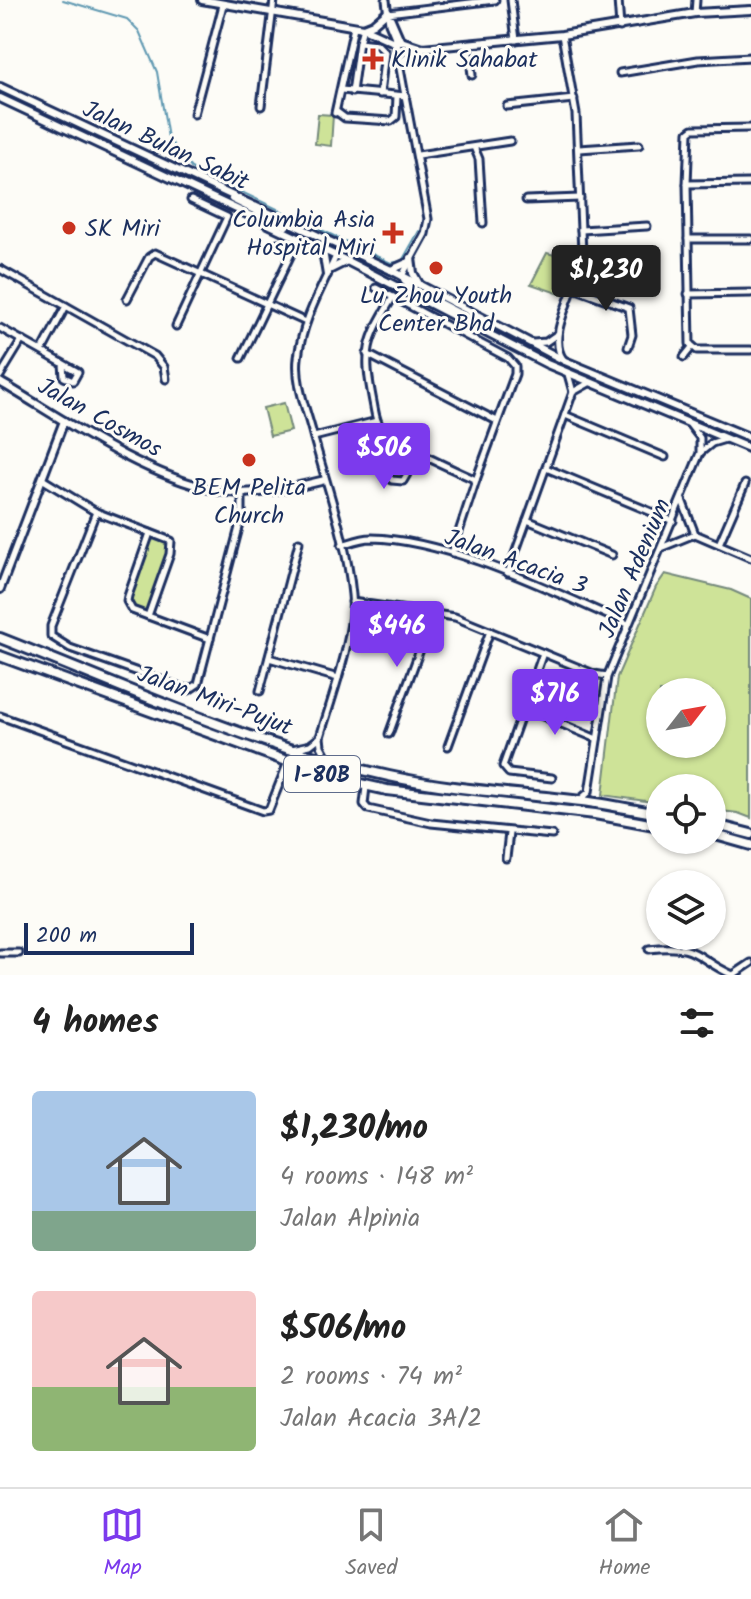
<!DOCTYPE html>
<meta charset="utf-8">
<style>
body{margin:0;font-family:Kalam,sans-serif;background:#f2f2f2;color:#222;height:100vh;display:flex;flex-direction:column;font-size:30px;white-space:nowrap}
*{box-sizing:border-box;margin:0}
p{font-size:26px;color:#767676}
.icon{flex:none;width:44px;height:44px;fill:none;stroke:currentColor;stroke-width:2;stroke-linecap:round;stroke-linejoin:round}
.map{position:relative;height:975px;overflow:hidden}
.side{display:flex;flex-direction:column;background:#fff;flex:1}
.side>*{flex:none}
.needle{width:52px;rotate:59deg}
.controls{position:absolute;left:646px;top:678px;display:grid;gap:16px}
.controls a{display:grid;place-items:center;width:80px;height:80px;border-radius:50%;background:#fff;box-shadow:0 2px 6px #0004;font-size:40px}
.scale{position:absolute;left:24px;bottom:20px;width:170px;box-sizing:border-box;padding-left:8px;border:4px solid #1b2f5e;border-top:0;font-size:22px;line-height:28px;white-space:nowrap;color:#1b2f5e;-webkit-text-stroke:6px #fdfcf7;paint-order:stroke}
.price{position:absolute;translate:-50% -68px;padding:0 18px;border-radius:8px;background:#7c3aed;color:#fff;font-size:26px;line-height:52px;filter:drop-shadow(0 2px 4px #0008)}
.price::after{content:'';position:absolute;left:50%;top:48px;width:24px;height:18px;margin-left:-12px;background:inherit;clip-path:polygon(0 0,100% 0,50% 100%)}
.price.selected{background:#222;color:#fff}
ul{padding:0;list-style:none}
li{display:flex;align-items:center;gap:24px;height:200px;padding:0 32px}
li span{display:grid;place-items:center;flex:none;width:224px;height:160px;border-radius:8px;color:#555}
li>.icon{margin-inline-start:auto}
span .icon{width:96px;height:96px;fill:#fffc;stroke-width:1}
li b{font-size:34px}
h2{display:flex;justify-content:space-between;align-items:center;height:96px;padding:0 32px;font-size:34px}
.dock{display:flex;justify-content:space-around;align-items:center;height:112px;border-top:2px solid #e0e0e0;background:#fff;font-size:22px;color:#767676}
.dock a{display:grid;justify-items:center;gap:4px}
.dock .selected{color:#7c3aed}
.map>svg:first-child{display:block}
</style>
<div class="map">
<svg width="751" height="975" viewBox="0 0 751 975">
<rect width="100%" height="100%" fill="#fdfcf7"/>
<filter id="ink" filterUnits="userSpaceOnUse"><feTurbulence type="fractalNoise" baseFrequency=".0125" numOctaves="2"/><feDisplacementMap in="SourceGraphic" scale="16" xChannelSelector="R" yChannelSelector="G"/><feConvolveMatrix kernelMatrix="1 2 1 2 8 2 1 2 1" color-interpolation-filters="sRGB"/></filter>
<g filter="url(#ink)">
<!-- green -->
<g fill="#cee398" stroke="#74897b" stroke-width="2" fill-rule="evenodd">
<path d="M 318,114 L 333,115 L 331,146 L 315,144 Z"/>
<path d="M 547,253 L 574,260 L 563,295 L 531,284 Z"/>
<path d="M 284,403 L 291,431 L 270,436 L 263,408 Z"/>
<path d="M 388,440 L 416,455 L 400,481 L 386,471 L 383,451 Z"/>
<path d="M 158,537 L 169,542 L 169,552 L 147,609 L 144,611 L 132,607 L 129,602 L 129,596 L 150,541 Z"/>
<path d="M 665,574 L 731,590 L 751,599 L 751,818 L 738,813 L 712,810 L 712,788 L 660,788 L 660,803 L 603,795 L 617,677 L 656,587 ZM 660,692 L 712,692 L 712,744 L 660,744 Z"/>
</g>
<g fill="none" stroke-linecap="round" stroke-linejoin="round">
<!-- stream -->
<path stroke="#6199b2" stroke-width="2" d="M 63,0 L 127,19 L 139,31 L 157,72 L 168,138 L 191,168 L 391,263 L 402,261 L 419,231"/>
<defs>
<g id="minor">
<path d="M 386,0 L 389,23 L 397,42"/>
<path d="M 511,0 L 516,40"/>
<path d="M 618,0 L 620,27"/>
<path d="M 388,13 L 495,0"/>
<path d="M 695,13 L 696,0"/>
<path d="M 391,18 L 401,41"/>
<path d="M 562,35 L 576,114 L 582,253 C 582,283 544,334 563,359"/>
<path d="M 359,42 L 377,44 L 385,52 L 380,94"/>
<path d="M 468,44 L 472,75"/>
<path d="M 396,47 L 428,219 L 425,234 L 402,276"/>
<path d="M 620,73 L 698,60 L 751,57"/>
<path d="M 341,90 L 406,96"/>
<path d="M 352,92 L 359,42 L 363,28"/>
<path d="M 261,106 L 274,0"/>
<path d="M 507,106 L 574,99"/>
<path d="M 337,112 L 345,118 L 391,121 L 396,117 L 397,96"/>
<path d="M 335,113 L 354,27"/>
<path d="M 194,114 L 223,5"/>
<path d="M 751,128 L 693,129 L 689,132 L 687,184 L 690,344 L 697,350 L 751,350"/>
<path d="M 474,147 L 479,159 L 483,223"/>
<path d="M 579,149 L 639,145"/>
<path d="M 418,155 L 510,141"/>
<path d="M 687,184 L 749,183"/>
<path d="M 526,200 L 580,198"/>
<path d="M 581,230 L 647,226"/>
<path d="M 688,239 L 751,239"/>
<path d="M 0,269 L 155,356 L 164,367 L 166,379"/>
<path d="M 376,288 L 508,358 L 515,366 L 515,374 L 476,480"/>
<path d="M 574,288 L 629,308 L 632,335 L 628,347"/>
<path d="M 688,294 L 751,293"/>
<path d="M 393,297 C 366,342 363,351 373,402 C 375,412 376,424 383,431 C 398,446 455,470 476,480 L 452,553"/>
<path d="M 127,299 L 149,257 L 155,253 L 306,322"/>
<path d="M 176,326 L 227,217 L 191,200"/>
<path d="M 0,328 L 78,372 L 73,381 L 64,377 L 63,364"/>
<path d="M 533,343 L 546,342 L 556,335"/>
<path d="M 42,351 L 66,306"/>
<path d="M 367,354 L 497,421"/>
<path d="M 684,357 L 692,347"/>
<path d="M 241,358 L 293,250 L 278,243"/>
<path d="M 0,376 L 22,340"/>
<path d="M 573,392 L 589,383"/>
<path d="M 565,415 L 665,457"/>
<path d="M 387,435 C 380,451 378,467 392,480 L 403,481 L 420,452"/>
<path d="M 314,437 L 377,421"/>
<path d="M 701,452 L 712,443 L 725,439"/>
<path d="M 546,468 L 673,521"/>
<path d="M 42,479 L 96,512 L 171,541 L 170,554 L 148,616"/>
<path d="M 682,500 L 695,534"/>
<path d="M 96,512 L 51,626 L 51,636 L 70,648 L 189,690 L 198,684 L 242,516 L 242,493"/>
<path d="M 527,520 L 612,555"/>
<path d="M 150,533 L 128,596 L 127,601 L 132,610 L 210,639"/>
<path d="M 719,544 L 745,484"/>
<path d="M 342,545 C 352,542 362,538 372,538 C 452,540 555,593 628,624"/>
<path d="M 663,547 L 695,534 L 751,558"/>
<path d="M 508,573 L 573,392 L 568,374"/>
<path d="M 352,602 L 455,617 L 594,674 L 607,676"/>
<path d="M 543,653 L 503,766 L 509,773 L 552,778"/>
<path d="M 269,658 L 338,678"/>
<path d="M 260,691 L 299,542"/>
<path d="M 524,708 L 597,739"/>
<path d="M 0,716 L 263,811 L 269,810 L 288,762"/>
<path d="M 389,734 L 433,614"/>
<path d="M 448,746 L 490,631"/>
<path d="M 292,749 L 310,745 L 319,738"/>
<path d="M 328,759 L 321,746 L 320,737 C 331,700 356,632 352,595 C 347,541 327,487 313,435 C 307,411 295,384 298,358 C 302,322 321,289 336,256"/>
<path d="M 366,787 L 364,804 L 368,809 L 431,823 L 552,835"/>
<path d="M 581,799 L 589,792 L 607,677 L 700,453 L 700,438 L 690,425"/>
<path d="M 506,858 L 509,833"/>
<path d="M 649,949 C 700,943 694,958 733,975 L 751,963"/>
<path d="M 0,953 L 19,953"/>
</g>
<g id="tertiary">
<path d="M 202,0 L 363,28 L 396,43"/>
<path d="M 363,28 L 373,24 L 388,11"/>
<path d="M 415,52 L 398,49 L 396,43 L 401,41 L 422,48"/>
<path d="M 402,61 L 422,48 L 562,35 L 695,13 L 751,10"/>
<path d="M 0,382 C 64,420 142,475 215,490 C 251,497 289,489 325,480"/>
<path d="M 0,589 L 64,421"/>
</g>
<g id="secondary">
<path d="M 0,87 L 391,270 L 565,361 L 751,438"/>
<path d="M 0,98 L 347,261 L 547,364 L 751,449"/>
<path d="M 232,199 L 286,226"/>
<path d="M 323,251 L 327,275"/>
<path d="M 411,258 L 413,273 L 419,284"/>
<path d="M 329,270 L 347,261"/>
<path d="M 391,270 L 409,262"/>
<path d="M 404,279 L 410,288 L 483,326"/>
</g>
<g id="trunk">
<path d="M 0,638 C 128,688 255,747 389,776 C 453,790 518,793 582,801 C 608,804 634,810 660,814"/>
<path d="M 0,656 L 333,778 L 387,790 L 595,814 L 660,826"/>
<path d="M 712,824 L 751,834"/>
<path d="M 712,834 L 751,845"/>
</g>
</defs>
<!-- minor casing -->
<use href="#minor" stroke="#1b2f5e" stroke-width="11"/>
<!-- tertiary casing -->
<use href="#tertiary" stroke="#1b2f5e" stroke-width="12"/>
<!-- secondary casing -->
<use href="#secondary" stroke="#1b2f5e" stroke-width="12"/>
<!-- trunk casing -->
<use href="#trunk" stroke="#1b2f5e" stroke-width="14"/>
<!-- minor -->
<use href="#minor" stroke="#fdfcf7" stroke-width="5"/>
<!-- tertiary -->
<use href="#tertiary" stroke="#fdfcf7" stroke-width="6"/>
<!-- secondary -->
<use href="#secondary" stroke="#fdfcf7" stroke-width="6"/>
<!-- trunk -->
<use href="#trunk" stroke="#fdfcf7" stroke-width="8"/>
</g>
</g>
<!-- markers -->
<g fill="#c8321e" stroke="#fdfcf7" stroke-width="3">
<path d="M369 47h8v8h8v8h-8v8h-8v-8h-8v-8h8z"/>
<circle cx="69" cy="228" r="8"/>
<path d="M389 221h8v8h8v8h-8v8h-8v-8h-8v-8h8z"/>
<circle cx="436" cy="268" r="8"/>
<circle cx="249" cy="460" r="8"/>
</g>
<g text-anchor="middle" stroke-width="6" stroke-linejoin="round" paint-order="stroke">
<!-- shield labels -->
<rect fill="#fdfcf7" stroke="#5f6c8c" stroke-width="2" x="284" y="756" width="76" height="36" rx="6"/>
<g font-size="22" font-weight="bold" fill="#1b2f5e">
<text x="322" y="782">1-80B</text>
</g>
<!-- poi labels -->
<g font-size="24" fill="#1b2f5e" stroke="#fdfcf7" text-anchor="start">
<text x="391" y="67">Klinik Sahabat</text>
<text x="375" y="227" text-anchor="end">Columbia Asia<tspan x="375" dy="28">Hospital Miri</tspan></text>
<text x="85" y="236">SK Miri</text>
<text x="436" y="303" text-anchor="middle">Lu Zhou Youth<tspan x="436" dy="28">Center Bhd</tspan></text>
<text x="249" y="495" text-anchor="middle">BEM Pelita<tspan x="249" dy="28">Church</tspan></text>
</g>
<!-- street labels -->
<g font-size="24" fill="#1b2f5e" stroke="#fdfcf7">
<text transform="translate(166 145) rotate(25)" y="8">Jalan Bulan Sabit</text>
<text transform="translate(100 417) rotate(29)" y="8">Jalan Cosmos</text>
<text transform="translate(516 561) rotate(20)" y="8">Jalan Acacia 3</text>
<text transform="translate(634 568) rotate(-67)" y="8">Jalan Adenium</text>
<text transform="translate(215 700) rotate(20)" y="8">Jalan Miri-Pujut</text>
</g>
</g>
</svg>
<div class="controls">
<a><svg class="needle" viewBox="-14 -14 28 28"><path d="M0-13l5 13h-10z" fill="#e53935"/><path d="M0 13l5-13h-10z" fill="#767676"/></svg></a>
<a><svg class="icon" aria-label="locate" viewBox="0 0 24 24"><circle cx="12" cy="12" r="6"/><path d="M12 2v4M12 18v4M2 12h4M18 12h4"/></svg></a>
<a><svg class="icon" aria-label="layers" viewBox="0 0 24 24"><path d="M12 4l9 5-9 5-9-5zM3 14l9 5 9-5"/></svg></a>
</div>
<div class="scale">200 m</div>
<b class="price selected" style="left:606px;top:313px">$1,230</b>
<b class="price" style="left:384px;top:491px">$506</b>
<b class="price" style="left:397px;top:669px">$446</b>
<b class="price" style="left:555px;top:737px">$716</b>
</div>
<section class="side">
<h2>4 homes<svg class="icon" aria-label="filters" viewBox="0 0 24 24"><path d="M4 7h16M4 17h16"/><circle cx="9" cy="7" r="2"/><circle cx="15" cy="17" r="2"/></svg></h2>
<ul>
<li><span style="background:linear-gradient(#a9c7e8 75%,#7fa58c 0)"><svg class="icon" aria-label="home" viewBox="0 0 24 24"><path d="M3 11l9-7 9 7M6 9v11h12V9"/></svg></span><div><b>$1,230/mo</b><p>4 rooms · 148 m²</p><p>Jalan Alpinia</p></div></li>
<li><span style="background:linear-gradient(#f6c9c9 60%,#8fb573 0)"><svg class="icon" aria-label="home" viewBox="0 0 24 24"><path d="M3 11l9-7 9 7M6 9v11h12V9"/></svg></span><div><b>$506/mo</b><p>2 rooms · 74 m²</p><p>Jalan Acacia 3A/2</p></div></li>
</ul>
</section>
<nav class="dock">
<a class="selected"><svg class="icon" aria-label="map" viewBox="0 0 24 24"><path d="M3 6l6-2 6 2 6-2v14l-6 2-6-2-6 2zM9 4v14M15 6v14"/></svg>Map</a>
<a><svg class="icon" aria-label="saved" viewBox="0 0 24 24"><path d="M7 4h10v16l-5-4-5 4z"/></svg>Saved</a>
<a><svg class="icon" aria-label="home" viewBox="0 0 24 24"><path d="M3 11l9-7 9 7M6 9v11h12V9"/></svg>Home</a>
</nav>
